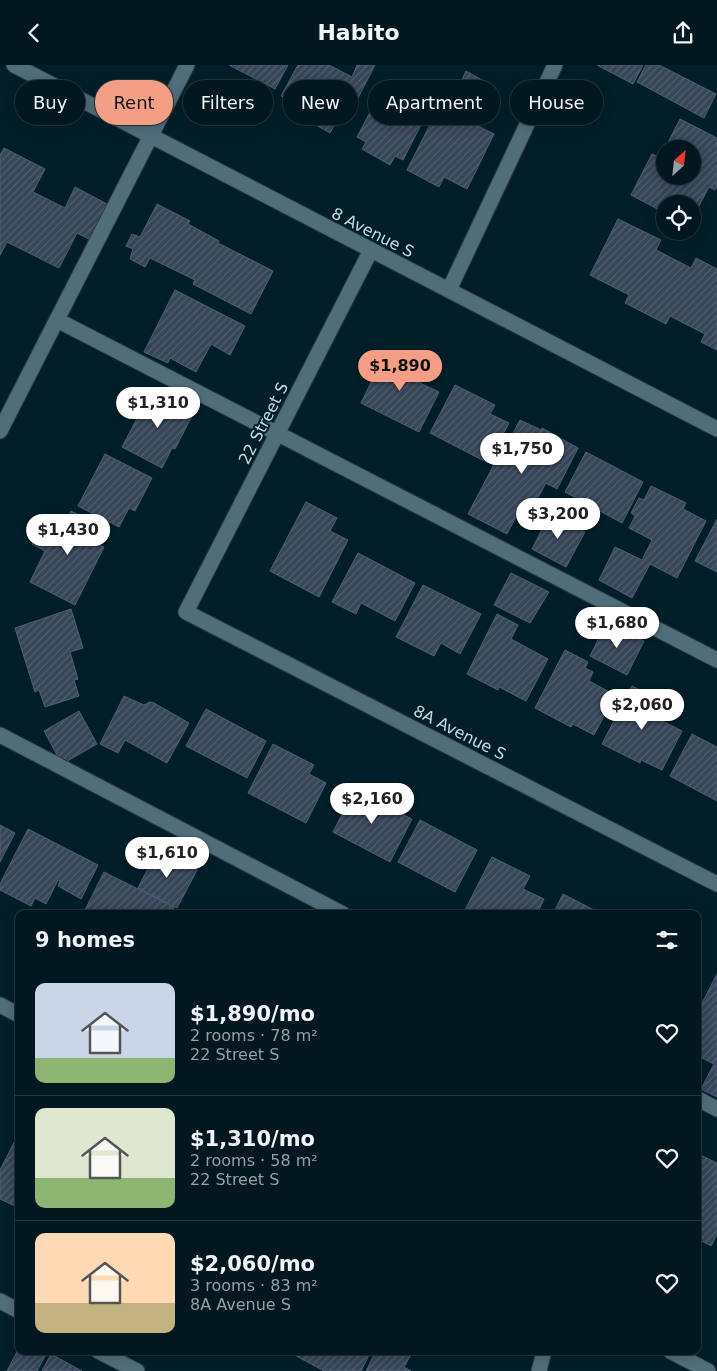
<!DOCTYPE html>
<meta charset="utf-8">
<style>
body{margin:0;font-family:"DejaVu Sans",sans-serif;background:#10242c;color:#f1f3f6;height:100vh;display:flex;flex-direction:column;font-size:19px;white-space:nowrap}
*{box-sizing:border-box;margin:0}
p{font-size:16px;color:#969fa4}
.icon{flex:none;width:28px;height:28px;fill:none;stroke:currentColor;stroke-width:2;stroke-linecap:round;stroke-linejoin:round}
.map{position:relative;flex:1;overflow:hidden}
.sheet{position:absolute;left:15px;top:845px;width:686px;height:445px;display:flex;flex-direction:column;background:#02171f;border-radius:10px;box-shadow:0 2px 12px #0003,0 0 0 1px #23363d}
.sheet>*{flex:none}
.guide{position:absolute;left:15px;top:15px;width:688px;height:45px;display:flex;gap:10px}
.needle{width:32px;rotate:27deg}
.controls{position:absolute;left:656px;top:75px;display:grid;gap:10px}
.controls a{display:grid;place-items:center;width:45px;height:45px;border-radius:50%;background:#02171f;box-shadow:0 2px 12px #0003,0 0 0 1px #23363d;font-size:25px}
.price{position:absolute;translate:-50% -42px;padding:0 11px;border-radius:18px;background:#fff;color:#222;font-size:16px;line-height:32px;filter:drop-shadow(0 1px 2px #0008)}
.price::after{content:'';position:absolute;left:50%;top:30px;width:15px;height:11px;margin-left:-8px;background:inherit;clip-path:polygon(0 0,100% 0,50% 100%)}
.price.selected{background:#f49e86;color:#111}
ul{padding:0;list-style:none}
li{display:flex;align-items:center;gap:15px;height:125px;padding:0 20px}
li+li{border-top:1px solid #23363d}
li span{display:grid;place-items:center;flex:none;width:140px;height:100px;border-radius:10px;color:#555}
li>.icon{margin-inline-start:auto}
span .icon{width:60px;height:60px;fill:#fffc;stroke-width:1}
li b{font-size:21px}
h2{display:flex;justify-content:space-between;align-items:center;height:60px;padding:0 20px;font-size:21px}
.tag{padding:0 18px;border-radius:22px;background:#02171f;box-shadow:0 2px 12px #0003,0 0 0 1px #23363d;font-size:18px;line-height:45px}
.tag.selected{background:#f49e86;color:#111}
header{display:flex;justify-content:space-between;align-items:center;height:65px;padding:0 20px;background:#02171f;font-size:22px;font-weight:700}
.map>svg:first-child{display:block}
</style>
<header><svg class="icon" aria-label="back" viewBox="0 0 24 24"><path d="M15 5l-7 7 7 7"/></svg>Habito<svg class="icon" aria-label="share" viewBox="0 0 24 24"><path d="M12 15V3M7 8l5-5 5 5M5 13v7h14v-7"/></svg></header>
<div class="map">
<svg width="717" height="1306" viewBox="0 0 717 1306">
<defs>
<pattern id="building-hatch" width="6" height="6" patternUnits="userSpaceOnUse" patternTransform="scale(1.25)"><rect width="6" height="6" fill="#374559"/><path d="M-1 1l2-2M0 6l6-6M5 7l2-2" fill="none" stroke="#525f70"/></pattern>
</defs>
<rect width="100%" height="100%" fill="#021f29"/>
<!-- building -->
<g fill="url(#building-hatch)" stroke="#505f74" fill-rule="evenodd">
<path d="M 229,0 L 288,0 L 275,24 Z"/>
<path d="M 298,0 L 329,0 L 352,12 L 357,0 L 375,0 L 357,35 L 350,32 L 330,68 L 293,47 L 295,43 L 292,41 L 293,38 L 281,31 Z"/>
<path d="M 597,0 L 643,0 L 633,19 Z"/>
<path d="M 646,0 L 659,0 L 716,29 L 704,53 L 637,17 Z"/>
<path d="M 466,6 L 489,19 L 484,29 L 492,33 L 478,61 L 494,69 L 467,124 L 444,112 L 439,122 L 407,105 L 436,48 L 460,61 L 464,53 L 469,56 L 472,52 L 446,40 L 458,16 L 461,17 Z"/>
<path d="M 383,23 L 428,46 L 403,95 L 395,91 L 390,100 L 362,84 L 366,77 L 357,72 Z"/>
<path d="M 680,54 L 717,73 L 717,121 L 715,125 L 709,122 L 692,154 L 692,139 L 665,139 L 665,148 L 631,130 L 652,89 L 660,93 ZM 665,84 L 692,84 L 692,111 L 665,111 Z"/>
<path d="M 4,83 L 45,104 L 33,127 L 65,143 L 75,122 L 107,139 L 89,174 L 77,168 L 59,203 L 7,177 L 0,190 L 0,90 Z"/>
<path d="M 157,139 L 190,156 L 188,159 L 219,176 L 218,178 L 273,206 L 251,249 L 193,219 L 195,215 L 150,193 L 145,202 L 130,194 L 133,184 L 126,181 L 132,169 L 140,172 Z"/>
<path d="M 618,154 L 661,175 L 656,185 L 691,203 L 696,193 L 717,204 L 717,285 L 701,277 L 705,269 L 670,251 L 666,259 L 625,238 L 629,230 L 590,210 Z"/>
<path d="M 175,225 L 245,261 L 230,290 L 211,279 L 196,307 L 170,293 L 168,298 L 144,287 Z"/>
<path d="M 387,285 L 425,304 L 418,317 L 439,327 L 419,367 L 361,338 Z"/>
<path d="M 455,320 L 495,340 L 490,349 L 509,358 L 488,398 L 430,368 Z"/>
<path d="M 152,325 L 194,347 L 175,384 L 172,383 L 162,403 L 122,382 Z"/>
<path d="M 520,355 L 541,365 L 542,363 L 578,383 L 557,424 L 546,418 L 535,438 L 526,433 L 507,469 L 468,449 L 500,388 L 502,389 Z"/>
<path d="M 586,387 L 643,417 L 622,458 L 565,427 Z"/>
<path d="M 105,389 L 152,413 L 135,446 L 129,443 L 119,462 L 78,441 Z"/>
<path d="M 651,421 L 686,438 L 683,444 L 706,456 L 677,513 L 650,499 L 632,533 L 599,515 L 615,482 L 642,495 L 652,475 L 629,463 L 635,451 L 631,448 L 639,433 L 644,435 Z"/>
<path d="M 306,437 L 337,453 L 330,466 L 348,475 L 319,532 L 270,506 Z"/>
<path d="M 71,446 L 108,464 L 99,480 L 104,482 L 75,540 L 30,517 L 45,486 L 32,479 L 45,455 L 57,462 L 58,459 L 63,461 Z"/>
<path d="M 550,449 L 585,467 L 566,502 L 532,484 Z"/>
<path d="M 717,454 L 717,507 L 695,496 Z"/>
<path d="M 358,488 L 415,518 L 395,556 L 361,538 L 356,549 L 332,537 Z"/>
<path d="M 511,508 L 549,527 L 530,558 L 494,540 Z"/>
<path d="M 423,520 L 481,549 L 460,589 L 441,578 L 434,591 L 396,572 Z"/>
<path d="M 71,544 L 83,583 L 70,587 L 78,614 L 74,615 L 79,631 L 45,642 L 39,625 L 35,627 L 15,563 Z"/>
<path d="M 497,549 L 518,560 L 511,574 L 548,594 L 526,636 L 499,622 L 498,625 L 467,609 Z"/>
<path d="M 607,557 L 644,576 L 627,610 L 590,591 Z"/>
<path d="M 565,585 L 588,597 L 585,603 L 593,607 L 589,616 L 615,630 L 594,670 L 573,659 L 571,662 L 535,643 Z"/>
<path d="M 632,621 L 659,635 L 651,650 L 682,666 L 662,705 L 641,695 L 640,698 L 602,679 Z"/>
<path d="M 124,631 L 144,640 L 150,637 L 154,638 L 189,658 L 167,698 L 125,675 L 118,688 L 100,679 Z"/>
<path d="M 206,644 L 266,676 L 247,713 L 186,681 Z"/>
<path d="M 79,646 L 97,679 L 62,699 L 44,666 Z"/>
<path d="M 692,669 L 717,682 L 717,736 L 670,711 Z"/>
<path d="M 273,679 L 314,700 L 309,709 L 326,718 L 306,758 L 248,728 Z"/>
<path d="M 356,722 L 388,738 L 386,741 L 412,754 L 390,797 L 333,767 Z"/>
<path d="M 420,755 L 477,785 L 455,827 L 398,797 Z"/>
<path d="M 0,760 L 15,768 L 0,797 Z"/>
<path d="M 28,764 L 98,800 L 81,834 L 58,821 L 60,816 L 58,815 L 46,839 L 35,833 L 31,841 L 0,825 L 0,819 Z"/>
<path d="M 158,784 L 197,805 L 177,843 L 138,823 Z"/>
<path d="M 492,792 L 530,811 L 523,824 L 544,834 L 537,849 L 467,849 L 468,847 L 465,845 Z"/>
<path d="M 104,807 L 174,842 L 171,849 L 83,849 Z"/>
<path d="M 563,829 L 594,845 L 593,849 L 553,849 Z"/>
<path d="M 717,909 L 717,1032 L 701,1024 L 714,999 L 698,991 L 698,946 Z"/>
<path d="M 18,1070 L 19,1070 L 19,1143 L 0,1134 L 0,1105 Z"/>
<path d="M 698,1089 L 717,1098 L 717,1169 L 711,1181 L 698,1174 Z"/>
<path d="M 19,1283 L 19,1286 L 35,1286 L 45,1291 L 37,1306 L 7,1306 Z"/>
<path d="M 287,1286 L 371,1286 L 361,1306 L 324,1306 Z"/>
<path d="M 376,1286 L 413,1286 L 404,1302 L 411,1306 L 366,1306 Z"/>
<path d="M 51,1289 L 82,1306 L 42,1306 Z"/>
</g>
<g fill="none" stroke-linecap="round" stroke-linejoin="round">
<defs>
<g id="lane">
<path d="M 449,225 L 555,0"/>
<path d="M 57,255 L 717,595"/>
<path d="M 0,366 L 187,0"/>
<path d="M 0,670 L 343,849"/>
<path d="M 698,1034 L 717,1044"/>
<path d="M 0,1236 L 19,1246"/>
<path d="M 98,1286 L 137,1306"/>
<path d="M 539,1306 L 544,1286"/>
</g>
<g id="street">
<path d="M 14,0 L 717,364"/>
<path d="M 371,185 L 186,547 L 717,819"/>
<path d="M 0,940 L 19,950"/>
<path d="M 670,1286 L 708,1306"/>
</g>
</defs>
<!-- lane casing -->
<use href="#lane" stroke="#2c363d" stroke-width="17"/>
<!-- street casing -->
<use href="#street" stroke="#2c363d" stroke-width="17"/>
<!-- lane -->
<use href="#lane" stroke="#506e7a" stroke-width="15"/>
<!-- street -->
<use href="#street" stroke="#506e7a" stroke-width="15"/>
</g>
<g text-anchor="middle" stroke-width="4" stroke-linejoin="round" paint-order="stroke">
<!-- street labels -->
<g font-size="16" fill="#c8d9df" stroke="#021f29">
<text transform="translate(373 167) rotate(27)" y="6">8 Avenue S</text>
<text transform="translate(263 358) rotate(-63)" y="6">22 Street S</text>
<text transform="translate(460 667) rotate(27)" y="6">8A Avenue S</text>
</g>
</g>
</svg>
<div class="controls">
<a><svg class="needle" viewBox="-14 -14 28 28"><path d="M0-13l5 13h-10z" fill="#e53935"/><path d="M0 13l5-13h-10z" fill="#969fa4"/></svg></a>
<a><svg class="icon" aria-label="locate" viewBox="0 0 24 24"><circle cx="12" cy="12" r="6"/><path d="M12 2v4M12 18v4M2 12h4M18 12h4"/></svg></a>
</div>
<b class="price selected" style="left:400px;top:327px">$1,890</b>
<b class="price" style="left:158px;top:364px">$1,310</b>
<b class="price" style="left:522px;top:410px">$1,750</b>
<b class="price" style="left:558px;top:475px">$3,200</b>
<b class="price" style="left:68px;top:491px">$1,430</b>
<b class="price" style="left:617px;top:584px">$1,680</b>
<b class="price" style="left:642px;top:666px">$2,060</b>
<b class="price" style="left:372px;top:760px">$2,160</b>
<b class="price" style="left:167px;top:814px">$1,610</b>
<div class="guide">
<a class="tag">Buy</a>
<a class="tag selected">Rent</a>
<a class="tag">Filters</a>
<a class="tag">New</a>
<a class="tag">Apartment</a>
<a class="tag">House</a>
</div>
<section class="sheet">
<h2>9 homes<svg class="icon" aria-label="filters" viewBox="0 0 24 24"><path d="M4 7h16M4 17h16"/><circle cx="9" cy="7" r="2"/><circle cx="15" cy="17" r="2"/></svg></h2>
<ul>
<li><span style="background:linear-gradient(#c9d6e8 75%,#8fb573 0)"><svg class="icon" aria-label="home" viewBox="0 0 24 24"><path d="M3 11l9-7 9 7M6 9v11h12V9"/></svg></span><div><b>$1,890/mo</b><p>2 rooms · 78 m²</p><p>22 Street S</p></div><svg class="icon" aria-label="heart" viewBox="0 0 24 24"><path d="M12 20l-8-8c-3-5 5-10 8-4 3-6 11-1 8 4z"/></svg></li>
<li><span style="background:linear-gradient(#dfe7d0 70%,#8fb573 0)"><svg class="icon" aria-label="home" viewBox="0 0 24 24"><path d="M3 11l9-7 9 7M6 9v11h12V9"/></svg></span><div><b>$1,310/mo</b><p>2 rooms · 58 m²</p><p>22 Street S</p></div><svg class="icon" aria-label="heart" viewBox="0 0 24 24"><path d="M12 20l-8-8c-3-5 5-10 8-4 3-6 11-1 8 4z"/></svg></li>
<li><span style="background:linear-gradient(#ffd9b3 70%,#c2b280 0)"><svg class="icon" aria-label="home" viewBox="0 0 24 24"><path d="M3 11l9-7 9 7M6 9v11h12V9"/></svg></span><div><b>$2,060/mo</b><p>3 rooms · 83 m²</p><p>8A Avenue S</p></div><svg class="icon" aria-label="heart" viewBox="0 0 24 24"><path d="M12 20l-8-8c-3-5 5-10 8-4 3-6 11-1 8 4z"/></svg></li>
</ul>
</section>
</div>
